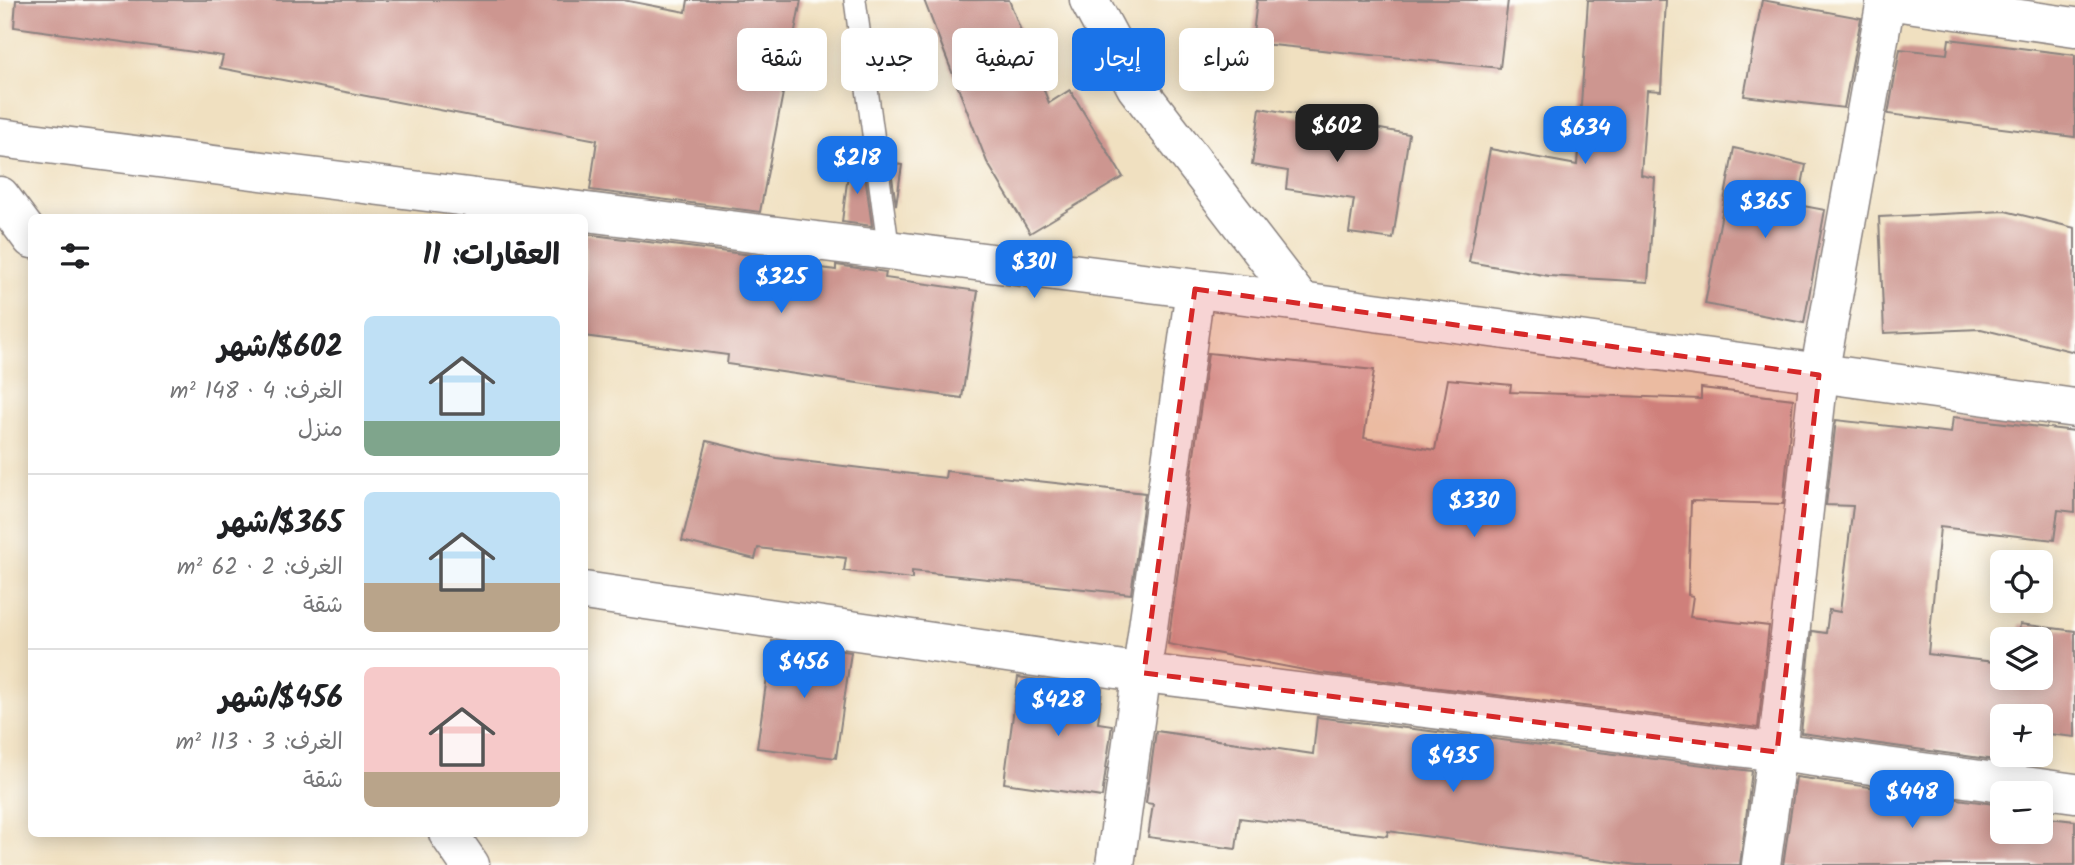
<!DOCTYPE html>
<html lang="ar">
<meta charset="utf-8">
<style>
body{margin:0;font-family:Kalam,"Playpen Sans Arabic",sans-serif;background:#f6f6f6;color:#202124;direction:rtl;height:100vh;display:flex;flex-direction:column;font-size:26px;white-space:nowrap}
*{box-sizing:border-box;margin:0}
p{font-size:23px;color:#757577}
.icon{flex:none;width:38px;height:38px;fill:none;stroke:currentColor;stroke-width:2;stroke-linecap:round;stroke-linejoin:round}
.map{position:relative;flex:1;overflow:hidden;direction:ltr}
.drawer{position:absolute;left:28px;top:214px;width:560px;height:623px;display:flex;flex-direction:column;background:#fff;border-radius:10px;box-shadow:0 4px 18px #0003;direction:rtl}
.drawer>*{flex:none}
.top-card{position:absolute;left:609px;top:28px;width:665px;height:63px;direction:rtl;display:flex;gap:14px}
.fabs{position:absolute;left:1990px;top:550px;display:grid;gap:14px}
.fabs a{display:grid;place-items:center;width:63px;height:63px;border-radius:10px;background:#fff;box-shadow:0 4px 18px #0003;font-size:35px}
.price{position:absolute;translate:-50% -60px;padding:0 16px;border-radius:14px;background:#1a73e8;color:#fff;font-size:23px;line-height:46px;filter:drop-shadow(0 2px 4px #0008)}
.price::after{content:'';position:absolute;left:50%;top:42px;width:21px;height:16px;margin-left:-10px;background:inherit;clip-path:polygon(0 0,100% 0,50% 100%)}
.price.active{background:#222;color:#fff}
ul{padding:0;list-style:none}
li{display:flex;align-items:center;gap:21px;height:175px;padding:0 28px}
li+li{border-top:2px solid #e0e0e0}
li span{display:grid;place-items:center;flex:none;width:196px;height:140px;border-radius:10px;color:#555}
li>.icon{margin-inline-start:auto}
span .icon{width:84px;height:84px;fill:#fffc;stroke-width:1}
li b{font-size:30px}
h2{display:flex;justify-content:space-between;align-items:center;height:84px;padding:0 28px;font-size:30px}
.tag{padding:0 24px;border-radius:10px;background:#fff;box-shadow:0 4px 18px #0003;font-size:24px;line-height:63px}
.tag.active{background:#1a73e8;color:#fff}
.map>svg:first-child{display:block}
</style>
<div class="map">
<svg width="2075" height="865" viewBox="0 0 2075 865">
<rect width="100%" height="100%" fill="#fdfcf7"/>
<filter id="ink" filterUnits="userSpaceOnUse"><feTurbulence type="fractalNoise" baseFrequency=".0143" numOctaves="2"/><feDisplacementMap in="SourceGraphic" scale="14" xChannelSelector="R" yChannelSelector="G"/><feConvolveMatrix kernelMatrix="1 2 1 2 8 2 1 2 1" color-interpolation-filters="sRGB"/></filter>
<filter id="wash" filterUnits="userSpaceOnUse"><feTurbulence type="fractalNoise" baseFrequency=".00686" numOctaves="4" result="noise"/><feDisplacementMap in="SourceGraphic" scale="28" xChannelSelector="R" yChannelSelector="G"/><feGaussianBlur stdDeviation="1.57" result="paint"/><feColorMatrix in="noise" values="0 0 0 0 0 0 0 0 0 0 0 0 0 0 0 0 0 1.4 0 .05"/><feComposite in="paint" operator="in"/></filter>
<g filter="url(#wash)">
<rect width="100%" height="100%" fill="#f0e0c0"/>
<g id="blocks">
<!-- building -->
<g fill="#cd9690">
<path d="M 16,0 L 623,0 L 686,12 L 688,0 L 801,0 L 760,212 L 590,190 L 597,140 L 220,68 L 223,56 L 14,27 Z"/>
<path d="M 924,0 L 1009,0 L 1049,103 L 1070,90 L 1123,177 L 1030,233 L 987,162 Z"/>
<path d="M 1257,0 L 1508,0 L 1500,68 L 1252,43 Z"/>
<path d="M 1588,0 L 1666,0 L 1661,91 L 1647,90 L 1641,175 L 1655,178 L 1648,282 L 1549,276 L 1469,262 L 1490,149 L 1577,165 Z"/>
<path d="M 1762,0 L 1861,18 L 1844,108 L 1744,96 Z"/>
<path d="M 1949,39 L 2075,55 L 2075,137 L 1888,114 L 1900,49 L 1947,54 Z"/>
<path d="M 1260,108 L 1409,134 L 1393,239 L 1349,233 L 1354,199 L 1286,189 L 1288,171 L 1252,165 Z"/>
<path d="M 1734,148 L 1806,165 L 1798,205 L 1825,210 L 1804,323 L 1705,304 Z"/>
<path d="M 850,158 L 863,159 L 872,226 L 842,222 Z"/>
<path d="M 890,163 L 902,165 L 896,205 Z"/>
<path d="M 2005,211 L 2075,228 L 2075,352 L 1981,329 L 1884,333 L 1879,217 Z"/>
<path d="M 585,234 L 751,255 L 751,258 L 836,270 L 836,265 L 886,272 L 885,278 L 978,291 L 962,398 L 727,364 L 728,355 L 584,336 Z"/>
<path d="M 1208,353 L 1374,370 L 1364,438 L 1435,450 L 1448,379 L 1511,385 L 1510,392 L 1701,399 L 1701,388 L 1793,399 L 1783,504 L 1691,501 L 1688,595 L 1693,596 L 1690,617 L 1769,626 L 1758,728 L 1320,673 L 1168,644 Z"/>
<path d="M 1953,417 L 2075,431 L 2075,512 L 2058,510 L 2054,540 L 1940,527 L 1928,654 L 2002,663 L 2002,677 L 2040,677 L 2040,639 L 2018,639 L 2020,624 L 2075,631 L 2075,737 L 2040,733 L 2040,716 L 2002,716 L 2002,761 L 1801,733 L 1812,631 L 1826,633 L 1829,610 L 1840,612 L 1853,506 L 1826,505 L 1836,420 L 1951,433 Z"/>
<path d="M 707,441 L 776,458 L 945,478 L 946,471 L 1145,493 L 1131,594 L 912,571 L 912,579 L 844,571 L 846,558 L 758,548 L 755,559 L 682,541 Z"/>
<path d="M 772,641 L 851,652 L 836,758 L 757,748 Z"/>
<path d="M 1018,677 L 1102,689 L 1098,723 L 1112,725 L 1102,797 L 1004,783 Z"/>
<path d="M 1317,717 L 1752,771 L 1740,865 L 1637,865 L 1388,831 L 1387,836 L 1240,818 L 1236,849 L 1148,837 L 1153,804 L 1146,803 L 1156,731 L 1313,754 Z"/>
<path d="M 1796,777 L 2002,805 L 2002,831 L 2040,831 L 2040,817 L 2075,821 L 2075,865 L 1783,865 Z"/>
</g>
</g>
</g>
<g filter="url(#ink)">
<use href="#blocks" fill-opacity="0" stroke="#89817e" stroke-width="2"/>
<g fill="none" stroke-linecap="round" stroke-linejoin="round">
<defs>
<path id="service" d="M 855,0 L 889,252"/>
<g id="minor">
<path d="M 1089,0 L 1136,87 L 1301,302"/>
<path d="M 1887,0 L 2075,27"/>
<path d="M 0,138 L 1301,302 L 2075,408"/>
<path d="M 0,196 L 32,239"/>
<path d="M 584,591 L 1144,673 L 1777,752 L 2075,793"/>
<path d="M 448,833 L 470,865"/>
<path d="M 1115,865 L 1195,289"/>
<path d="M 1761,865 L 1777,752 L 1819,375 L 1886,0"/>
</g>
</defs>
<!-- service casing -->
<use href="#service" stroke="#89817e" stroke-width="24"/>
<!-- minor casing -->
<use href="#minor" stroke="#89817e" stroke-width="41"/>
<!-- service -->
<use href="#service" stroke="#fff" stroke-width="21"/>
<!-- minor -->
<use href="#minor" stroke="#fff" stroke-width="38"/>
</g>
</g>
<!-- marked area -->
<path fill="#d62828" fill-opacity="0.2" stroke="#d62828" stroke-width="5" stroke-dasharray="14 9" stroke-linejoin="round" d="M 1195,289 L 1819,375 L 1777,752 L 1144,673 Z"/>
</svg>
<div class="fabs">
<a><svg class="icon" aria-label="locate" viewBox="0 0 24 24"><circle cx="12" cy="12" r="6"/><path d="M12 2v4M12 18v4M2 12h4M18 12h4"/></svg></a>
<a><svg class="icon" aria-label="layers" viewBox="0 0 24 24"><path d="M12 4l9 5-9 5-9-5zM3 14l9 5 9-5"/></svg></a>
<a>+</a>
<a>−</a>
</div>
<b class="price active" style="left:1337px;top:164px">$602</b>
<b class="price" style="left:1585px;top:166px">$634</b>
<b class="price" style="left:857px;top:196px">$218</b>
<b class="price" style="left:1765px;top:240px">$365</b>
<b class="price" style="left:1034px;top:300px">$301</b>
<b class="price" style="left:781px;top:315px">$325</b>
<b class="price" style="left:1474px;top:539px">$330</b>
<b class="price" style="left:804px;top:700px">$456</b>
<b class="price" style="left:1058px;top:738px">$428</b>
<b class="price" style="left:1453px;top:794px">$435</b>
<b class="price" style="left:1912px;top:830px">$448</b>
<div class="top-card">
<a class="tag">شراء</a>
<a class="tag active">إيجار</a>
<a class="tag">تصفية</a>
<a class="tag">جديد</a>
<a class="tag">شقة</a>
</div>
<section class="drawer">
<h2>العقارات: 11<svg class="icon" aria-label="filters" viewBox="0 0 24 24"><path d="M4 7h16M4 17h16"/><circle cx="9" cy="7" r="2"/><circle cx="15" cy="17" r="2"/></svg></h2>
<ul>
<li><span style="background:linear-gradient(#bfe0f5 75%,#7fa58c 0)"><svg class="icon" aria-label="home" viewBox="0 0 24 24"><path d="M3 11l9-7 9 7M6 9v11h12V9"/></svg></span><div><b>$602/شهر</b><p>الغرف: 4 · 148 m²</p><p>منزل</p></div></li>
<li><span style="background:linear-gradient(#bfe0f5 65%,#b9a48a 0)"><svg class="icon" aria-label="home" viewBox="0 0 24 24"><path d="M3 11l9-7 9 7M6 9v11h12V9"/></svg></span><div><b>$365/شهر</b><p>الغرف: 2 · 62 m²</p><p>شقة</p></div></li>
<li><span style="background:linear-gradient(#f6c9c9 75%,#b9a48a 0)"><svg class="icon" aria-label="home" viewBox="0 0 24 24"><path d="M3 11l9-7 9 7M6 9v11h12V9"/></svg></span><div><b>$456/شهر</b><p>الغرف: 3 · 113 m²</p><p>شقة</p></div></li>
</ul>
</section>
</div>
